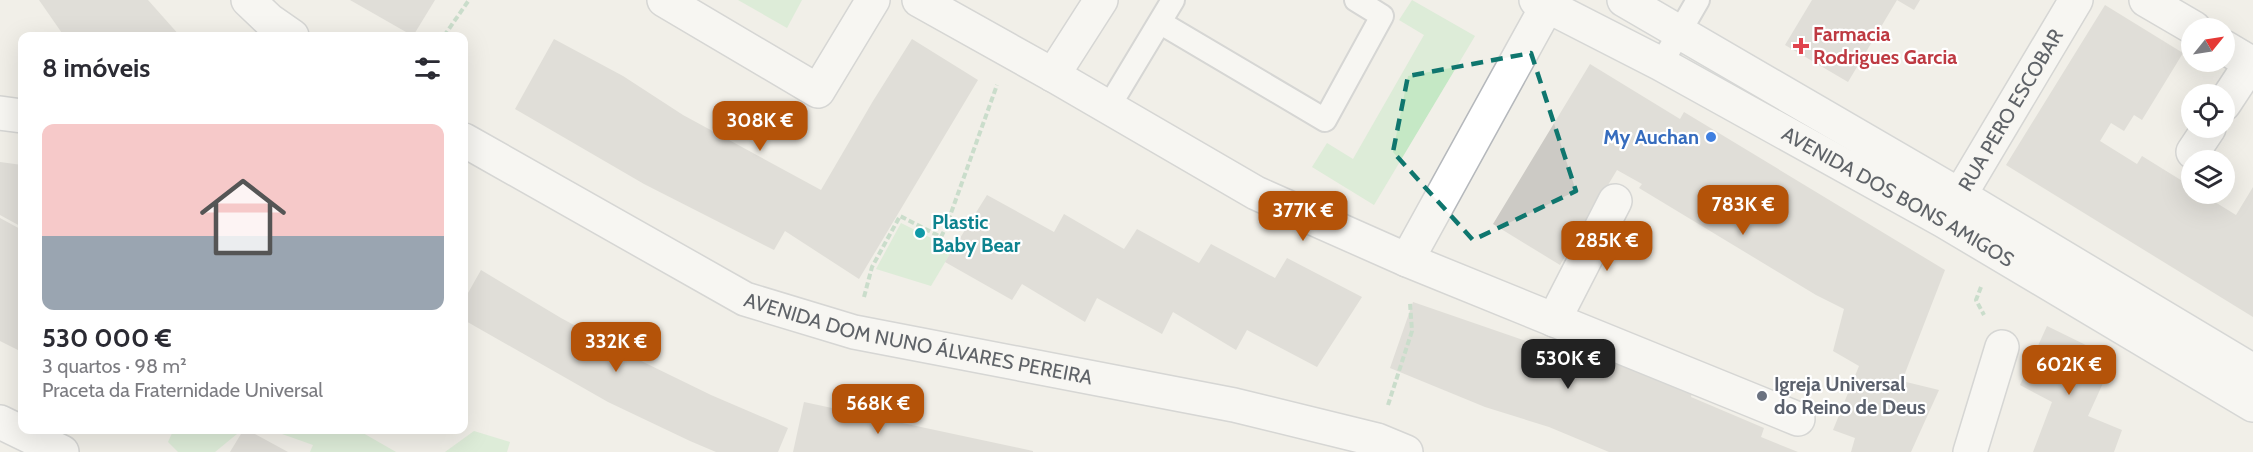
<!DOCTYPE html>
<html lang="pt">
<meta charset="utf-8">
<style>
body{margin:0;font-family:Cabin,sans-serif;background:#f7f7f7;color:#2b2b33;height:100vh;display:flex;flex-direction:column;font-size:22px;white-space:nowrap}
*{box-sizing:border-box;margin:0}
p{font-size:20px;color:#7c7c81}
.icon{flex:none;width:33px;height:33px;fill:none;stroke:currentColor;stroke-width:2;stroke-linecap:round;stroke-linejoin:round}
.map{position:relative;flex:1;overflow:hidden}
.sheet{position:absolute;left:18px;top:32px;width:450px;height:402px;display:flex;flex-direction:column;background:#fff;border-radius:12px;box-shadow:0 6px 24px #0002}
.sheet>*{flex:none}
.needle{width:39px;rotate:60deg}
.fabs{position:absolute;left:2181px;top:18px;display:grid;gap:12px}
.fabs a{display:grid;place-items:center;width:54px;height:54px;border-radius:50%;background:#fff;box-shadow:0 6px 24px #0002;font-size:30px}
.price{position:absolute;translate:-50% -51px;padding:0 14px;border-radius:12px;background:#b45309;color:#fff;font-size:20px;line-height:39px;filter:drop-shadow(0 2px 3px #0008)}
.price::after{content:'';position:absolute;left:50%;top:36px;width:18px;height:14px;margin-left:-9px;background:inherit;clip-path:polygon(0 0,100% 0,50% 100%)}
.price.active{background:#222;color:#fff}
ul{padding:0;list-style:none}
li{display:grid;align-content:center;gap:12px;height:318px;padding:0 24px}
li span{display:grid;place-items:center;height:186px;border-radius:12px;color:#555}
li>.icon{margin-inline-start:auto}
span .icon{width:108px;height:108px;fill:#fffc;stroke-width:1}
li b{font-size:26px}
h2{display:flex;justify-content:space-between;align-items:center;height:72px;padding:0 24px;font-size:26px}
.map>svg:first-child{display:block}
</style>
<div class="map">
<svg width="2253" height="452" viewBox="0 0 2253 452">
<rect width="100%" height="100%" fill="#f1efe8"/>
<!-- green -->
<g fill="#c5e8c5">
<path d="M 738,0 L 802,0 L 787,28 Z"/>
<path d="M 1412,0 L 1475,36 L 1374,205 L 1312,167 L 1327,143 L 1353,159 L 1424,35 L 1399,20 Z"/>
<path d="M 901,223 L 953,249 L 931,286 L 876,269 Z"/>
<path d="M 174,429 L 243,429 L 215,452 L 178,452 L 168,442 Z"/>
<path d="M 268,429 L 356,429 L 396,452 L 310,452 L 313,445 Z"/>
<path d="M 474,431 L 510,442 L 507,452 L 445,452 Z"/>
</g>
<!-- building -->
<g fill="#cccac5">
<path d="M 39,0 L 148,0 L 180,36 L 64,36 Z"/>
<path d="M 350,0 L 435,0 L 413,36 Z"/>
<path d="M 1812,0 L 1897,0 L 1848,82 L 1785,45 Z"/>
<path d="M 1897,0 L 1920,0 L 1914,10 Z"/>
<path d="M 2105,5 L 2183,53 L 2142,120 L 2134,115 L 2124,131 L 2111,123 L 2100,141 L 2137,164 L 2142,156 L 2192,187 L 2192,194 L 2202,194 L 2236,215 L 2253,187 L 2253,317 L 2006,165 Z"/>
<path d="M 554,39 L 623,76 L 683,115 L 821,190 L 873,101 L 912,39 L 978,80 L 859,279 L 785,231 L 774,250 L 644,184 L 515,109 Z"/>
<path d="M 1590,64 L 1680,119 L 1684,112 L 1945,270 L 1902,381 L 1939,390 L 1911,452 L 1851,452 L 1855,438 L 1833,430 L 1859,366 L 1833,351 L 1844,309 L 1816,295 L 1639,188 L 1642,184 L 1617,170 L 1560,265 L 1493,224 Z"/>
<path d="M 0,162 L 22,165 L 22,227 L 0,215 Z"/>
<path d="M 987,195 L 1054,232 L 1064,214 L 1124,249 L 1137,229 L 1199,263 L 1211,244 L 1275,278 L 1287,258 L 1362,297 L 1317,367 L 1247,330 L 1236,350 L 1173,312 L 1162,334 L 1097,298 L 1085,322 L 1022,284 L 1012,300 L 945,262 Z"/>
<path d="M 0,218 L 22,230 L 22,352 L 0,341 Z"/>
<path d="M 481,270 L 561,318 L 633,357 L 711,395 L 788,428 L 778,452 L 716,452 L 690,441 L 608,402 L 464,320 L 464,300 Z"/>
<path d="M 1413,302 L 1578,359 L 1583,347 L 1692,393 L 1691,397 L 1764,428 L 1761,437 L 1798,452 L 1609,452 L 1549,427 L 1485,407 L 1390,368 Z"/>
<path d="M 2047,326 L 2094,349 L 2087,363 L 2109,370 L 2088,416 L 2122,430 L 2114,452 L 2033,452 L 2052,402 L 2020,385 Z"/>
<path d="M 804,402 L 1033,451 L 1033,452 L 793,452 Z"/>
<path d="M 244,429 L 246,429 L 288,452 L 230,452 Z"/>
</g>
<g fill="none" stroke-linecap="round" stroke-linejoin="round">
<defs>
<g id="service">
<path d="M 1161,23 L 1325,120 L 1382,16 L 1356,0"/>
<path d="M 1661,64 L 1698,0"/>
<path d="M 1108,108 L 1173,0"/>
</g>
<g id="minor">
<path d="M 248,0 L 269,20 L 292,36"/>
<path d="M 664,0 L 818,91 L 873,0"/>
<path d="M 919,0 L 1053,75"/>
<path d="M 1101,0 L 1053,75 L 1256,193 L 1407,260 L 1547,6 L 1547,0"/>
<path d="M 2146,0 L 2194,28"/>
<path d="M 2224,47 L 2251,63 L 2224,104"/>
<path d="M 0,113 L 22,116"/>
<path id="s1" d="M 464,140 L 745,299 L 854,332 L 1234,405 L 1377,440 L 1406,452"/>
<path d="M 2193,152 L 2209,128"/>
<path id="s2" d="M 1945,220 L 2076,0"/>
<path d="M 1407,260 L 1798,419"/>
<path d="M 1554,320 L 1615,201"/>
<path d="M 0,422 L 62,452"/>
<path d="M 1970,452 L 2002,347"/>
</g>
<g id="secondary">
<path id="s3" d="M 1536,0 L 1661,64 L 1944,221 L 2253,405"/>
<path d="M 1624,0 L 1961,196 L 2253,371"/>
</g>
</defs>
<!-- service casing -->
<use href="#service" stroke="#b5b8bc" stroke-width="26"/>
<!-- minor casing -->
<use href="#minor" stroke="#b5b8bc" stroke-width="36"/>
<!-- secondary casing -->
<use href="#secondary" stroke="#b6babf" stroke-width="36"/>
<!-- path -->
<g stroke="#9cc7a9" stroke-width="4" stroke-dasharray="6 3" stroke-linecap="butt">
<path d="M 444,36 L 469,0"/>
<path d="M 1981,287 L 1976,300 L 1984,315"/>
<path d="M 864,297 L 872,267 L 900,216 L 941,237 L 946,227 L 997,85"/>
<path d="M 1388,405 L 1412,331 L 1410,303"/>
</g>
<!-- service -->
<use href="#service" stroke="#fff" stroke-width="22"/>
<!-- minor -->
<use href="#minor" stroke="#fff" stroke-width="33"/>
<!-- secondary -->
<use href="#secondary" stroke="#fff" stroke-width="33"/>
</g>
<!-- marked area -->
<path d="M0 0H2253V452H0ZM 1531,53 L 1576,191 L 1473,240 L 1393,152 L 1408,76 Z" fill="#f1efe8" fill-opacity=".55" fill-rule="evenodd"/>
<path fill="none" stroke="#0f766e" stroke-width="4.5" stroke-dasharray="12 8" stroke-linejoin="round" d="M 1531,53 L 1576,191 L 1473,240 L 1393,152 L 1408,76 Z"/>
<!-- markers -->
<path fill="#e0444e" stroke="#fff" stroke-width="2" d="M1798 37h6v6h6v6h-6v6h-6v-6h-6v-6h6z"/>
<circle fill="#3f7fe0" stroke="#fff" stroke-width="2" cx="1711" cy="137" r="6"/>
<circle fill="#0f9aa8" stroke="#fff" stroke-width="2" cx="920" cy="233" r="6"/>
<circle fill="#6b7280" stroke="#fff" stroke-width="2" cx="1762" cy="396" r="6"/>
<g text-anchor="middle" stroke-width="4.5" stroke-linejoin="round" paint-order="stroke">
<!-- health labels -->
<g font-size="20" font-weight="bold" fill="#be3a42" stroke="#fff" text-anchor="start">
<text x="1813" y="41">Farmacia<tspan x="1813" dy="23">Rodrigues Garcia</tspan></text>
</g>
<!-- street labels -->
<g font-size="20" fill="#5f6368" stroke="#fff">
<text dy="7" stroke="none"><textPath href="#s2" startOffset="128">RUA PERO ESCOBAR</textPath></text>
<text dy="7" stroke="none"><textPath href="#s3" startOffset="412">AVENIDA DOS BONS AMIGOS</textPath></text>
<text dy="7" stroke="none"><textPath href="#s1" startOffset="501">AVENIDA DOM NUNO ÁLVARES PEREIRA</textPath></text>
</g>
<!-- shop labels -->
<g font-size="20" font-weight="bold" fill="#366cbe" stroke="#fff" text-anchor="end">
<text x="1699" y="144">My Auchan</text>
</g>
<!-- culture labels -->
<g font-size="20" font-weight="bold" fill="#0d838f" stroke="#fff" text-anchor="start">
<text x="932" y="229">Plastic<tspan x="932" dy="23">Baby Bear</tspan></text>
</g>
<!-- worship labels -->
<g font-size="20" font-weight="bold" fill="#5b616d" stroke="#fff" text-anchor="start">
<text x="1774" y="391">Igreja Universal<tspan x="1774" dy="23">do Reino de Deus</tspan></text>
</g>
</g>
</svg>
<div class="fabs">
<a><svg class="needle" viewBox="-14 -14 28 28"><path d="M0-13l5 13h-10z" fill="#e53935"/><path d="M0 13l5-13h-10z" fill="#7c7c81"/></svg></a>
<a><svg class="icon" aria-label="locate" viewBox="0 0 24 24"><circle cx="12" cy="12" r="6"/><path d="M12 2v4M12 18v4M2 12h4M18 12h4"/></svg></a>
<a><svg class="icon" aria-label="layers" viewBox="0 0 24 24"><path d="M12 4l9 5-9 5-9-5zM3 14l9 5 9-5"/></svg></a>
</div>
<b class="price" style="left:760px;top:152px">308K €</b>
<b class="price" style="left:1743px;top:236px">783K €</b>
<b class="price" style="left:1303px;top:242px">377K €</b>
<b class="price" style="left:1607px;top:272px">285K €</b>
<b class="price" style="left:616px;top:373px">332K €</b>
<b class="price active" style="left:1568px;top:390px">530K €</b>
<b class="price" style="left:2069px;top:396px">602K €</b>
<b class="price" style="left:878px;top:435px">568K €</b>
<section class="sheet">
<h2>8 imóveis<svg class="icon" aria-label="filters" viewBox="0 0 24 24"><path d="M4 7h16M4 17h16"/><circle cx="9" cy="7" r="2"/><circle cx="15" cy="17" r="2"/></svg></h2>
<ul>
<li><span style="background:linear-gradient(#f6c9c9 60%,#9aa5b1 0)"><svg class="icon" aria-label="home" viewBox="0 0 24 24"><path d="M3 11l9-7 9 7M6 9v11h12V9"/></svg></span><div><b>530 000 €</b><p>3 quartos · 98 m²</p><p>Praceta da Fraternidade Universal</p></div></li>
</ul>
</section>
</div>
